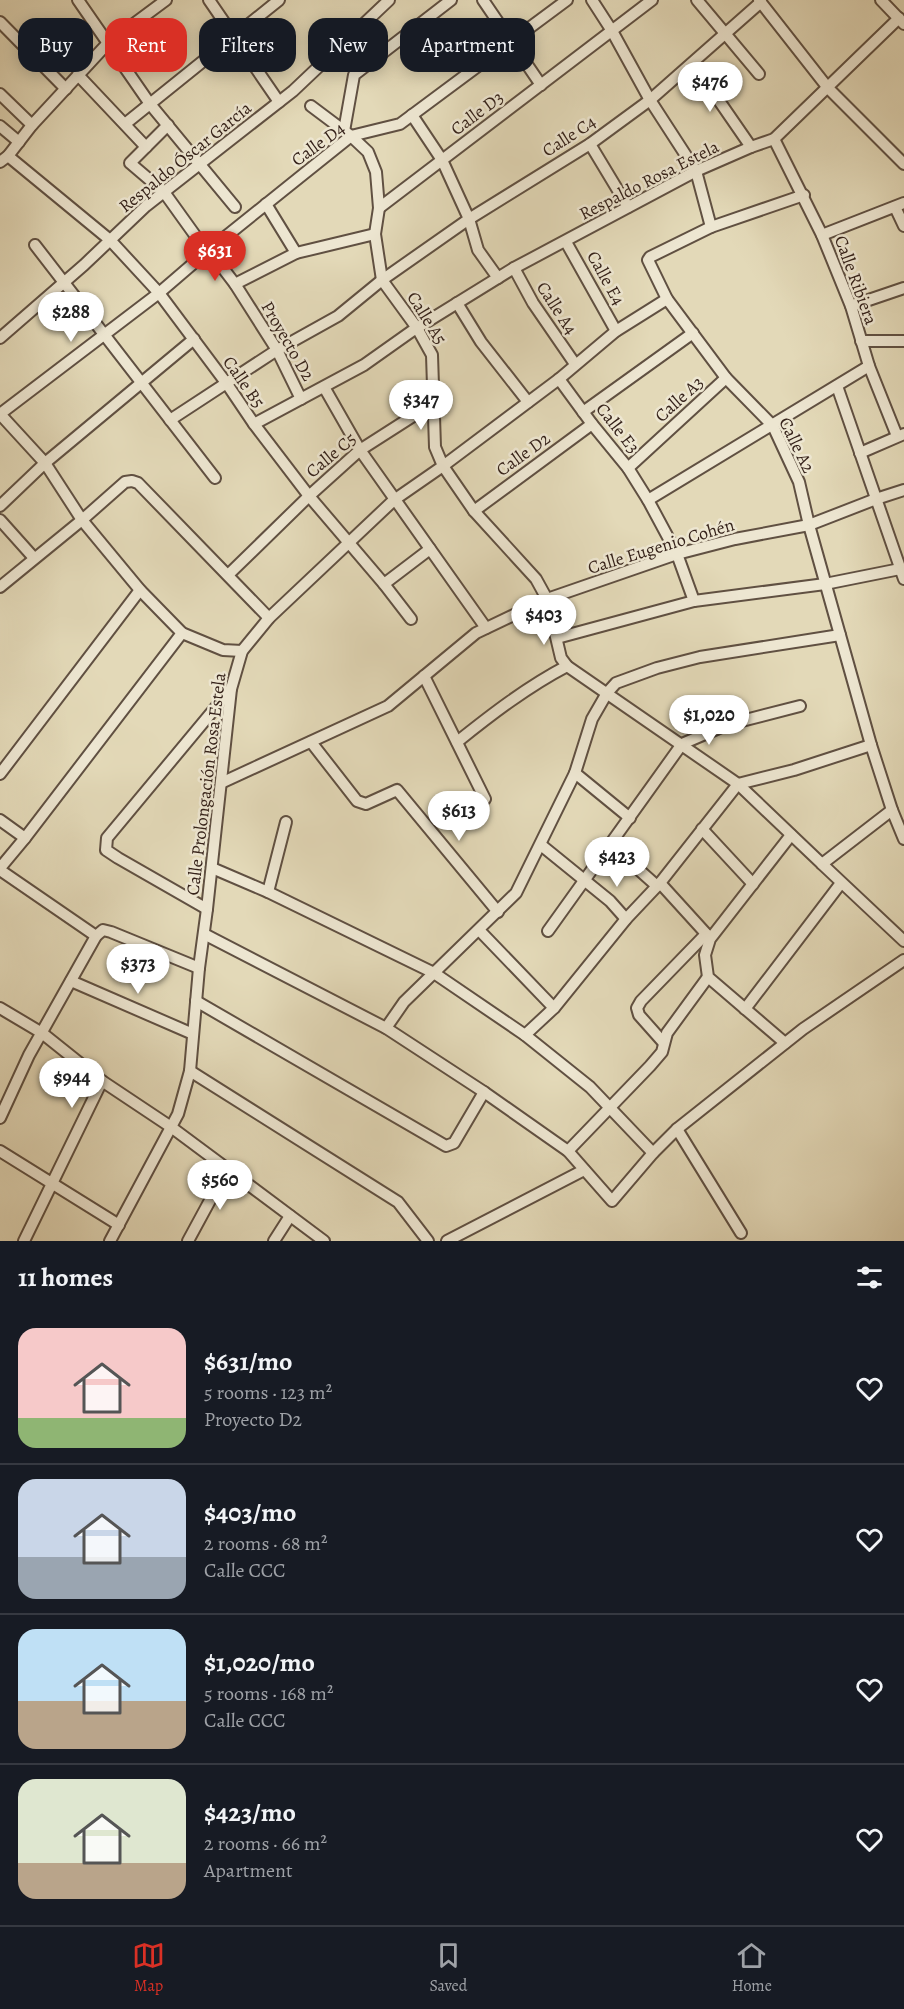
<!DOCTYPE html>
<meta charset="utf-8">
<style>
body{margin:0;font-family:Alegreya,serif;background:#20242c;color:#f1f3f6;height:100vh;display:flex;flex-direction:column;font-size:22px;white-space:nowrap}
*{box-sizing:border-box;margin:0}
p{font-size:20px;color:#9ea1a6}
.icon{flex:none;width:33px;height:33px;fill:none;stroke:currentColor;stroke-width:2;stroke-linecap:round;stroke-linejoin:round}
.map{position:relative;height:1241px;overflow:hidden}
.side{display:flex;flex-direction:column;background:#171b24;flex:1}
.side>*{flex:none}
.top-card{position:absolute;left:18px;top:18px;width:600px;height:54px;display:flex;gap:12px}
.price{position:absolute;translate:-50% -51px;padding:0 14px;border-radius:21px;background:#fff;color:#222;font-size:20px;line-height:39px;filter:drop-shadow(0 2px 3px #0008)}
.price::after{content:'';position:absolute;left:50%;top:36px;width:18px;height:14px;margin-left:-9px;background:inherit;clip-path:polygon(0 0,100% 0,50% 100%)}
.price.on{background:#d93025;color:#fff}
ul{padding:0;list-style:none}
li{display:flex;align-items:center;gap:18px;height:150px;padding:0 18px}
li+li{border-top:2px solid #363941}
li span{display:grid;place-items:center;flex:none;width:168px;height:120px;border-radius:18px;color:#555}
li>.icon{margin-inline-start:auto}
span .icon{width:72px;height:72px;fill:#fffc;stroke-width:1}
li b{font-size:26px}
h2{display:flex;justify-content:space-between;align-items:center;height:72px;padding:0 18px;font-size:26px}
.chip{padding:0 21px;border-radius:18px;background:#171b24;box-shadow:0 3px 15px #0003;font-size:21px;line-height:54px}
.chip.on{background:#d93025;color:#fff}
.menu{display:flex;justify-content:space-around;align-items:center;height:84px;border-top:2px solid #363941;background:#171b24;font-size:16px;color:#9ea1a6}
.menu a{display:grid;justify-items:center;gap:3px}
.menu .on{color:#d93025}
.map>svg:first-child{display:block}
</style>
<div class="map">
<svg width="904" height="1241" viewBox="0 0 904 1241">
<rect width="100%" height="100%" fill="#e3d9b8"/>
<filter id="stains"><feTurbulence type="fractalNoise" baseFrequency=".00333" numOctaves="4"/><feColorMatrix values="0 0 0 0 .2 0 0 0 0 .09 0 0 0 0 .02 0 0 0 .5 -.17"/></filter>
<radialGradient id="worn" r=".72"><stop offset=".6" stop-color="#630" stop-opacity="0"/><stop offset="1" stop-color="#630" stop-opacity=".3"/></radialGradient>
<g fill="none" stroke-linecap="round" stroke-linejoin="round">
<defs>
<g id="minor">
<path d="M 78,0 L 150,104 L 235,207"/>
<path d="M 209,0 L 279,102"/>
<path d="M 483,0 L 541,85"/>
<path d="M 592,0 L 612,31 L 650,100 L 696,171 L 711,227"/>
<path d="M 697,0 L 759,74"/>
<path d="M 759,0 L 828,88 L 904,164"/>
<path d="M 881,0 L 904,24"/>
<path d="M 0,22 L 66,89"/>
<path d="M 693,63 L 751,147"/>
<path d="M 78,75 L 146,147"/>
<path d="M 0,94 L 32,125"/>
<path d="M 311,106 L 351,136 L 368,152 L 376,172 L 379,208 L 375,234 L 382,280 L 417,328 L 432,355 L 435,447 L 443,466 L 474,511 L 536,579 L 547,599 L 561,658 L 567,666 L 738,784 L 822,864"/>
<path d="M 412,115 L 442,160 L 469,219 L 478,250 L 498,278"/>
<path d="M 125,124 L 279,0"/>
<path d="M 168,125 L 130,163 L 164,192 L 197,238 L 209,250 L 235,284 L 277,350 L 301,399"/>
<path d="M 0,126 L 19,142"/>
<path d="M 344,131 L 354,75 L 451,0"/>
<path d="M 774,139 L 822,235 L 851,306 L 869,366 L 897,436"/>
<path d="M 590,144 L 628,207"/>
<path d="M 8,156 L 110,240 L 159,293 L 227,384 L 254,424 L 309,496 L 384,584 L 411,619"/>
<path d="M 0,162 L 8,156 L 32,125 L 108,43 L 166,0"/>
<path d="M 804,195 L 711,227 L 650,257 L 648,260 L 667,299 L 726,378 L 773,426 L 799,482 L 809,525 L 871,745 L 892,810 L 904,839"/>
<path d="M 266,204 L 296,253"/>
<path d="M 895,207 L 904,226"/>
<path d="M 379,208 L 652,0"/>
<path d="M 822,235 L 904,203"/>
<path d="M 566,242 L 616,331"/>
<path d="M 35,245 L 215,478"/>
<path d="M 514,268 L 533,303 L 575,364"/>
<path d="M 235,284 L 296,253 L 375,234"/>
<path d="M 457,303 L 481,342 L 528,402"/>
<path d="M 851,306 L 904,288"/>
<path d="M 0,338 L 84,265 L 146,206 L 293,91 L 389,0"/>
<path d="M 861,341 L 904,341"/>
<path d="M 559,379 L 592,424 L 628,468 L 648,500 L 677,554 L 694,601"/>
<path d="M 837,386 L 904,579"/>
<path d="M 324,387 L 360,450 L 486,628"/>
<path d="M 583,412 L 693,333"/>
<path d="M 0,414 L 159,293 L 209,250 L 351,136 L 400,124 L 567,0"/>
<path d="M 0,414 L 45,463 L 82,520 L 140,590 L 182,633 L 223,650 L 242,651"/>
<path d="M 170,420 L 277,350 L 338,316 L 382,280 L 469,219 L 590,144 L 650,100 L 761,2"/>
<path d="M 254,424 L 364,365 L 412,331 L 514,268 L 696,171 L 751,147 L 774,139 L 899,18"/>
<path d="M 860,453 L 904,434"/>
<path d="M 628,468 L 726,378"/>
<path d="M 648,500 L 869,366"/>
<path d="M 0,506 L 45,463 L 194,339"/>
<path d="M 474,511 L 592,424"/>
<path d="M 0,520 L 34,558"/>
<path d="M 228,575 L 309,496 L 360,450 L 435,402"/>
<path d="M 384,584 L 430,549"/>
<path d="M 0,587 L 82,520 L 125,482 L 132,481 L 138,483 L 269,618"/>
<path d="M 557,638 L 694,601 L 825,584 L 900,569"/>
<path d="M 424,676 L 485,799"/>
<path d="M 311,742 L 357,801 L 366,804 L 397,790 L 498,912"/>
<path d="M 457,742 C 492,714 527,687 567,666"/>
<path d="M 575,773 L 630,818"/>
<path d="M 0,774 L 140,590"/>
<path d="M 221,783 L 388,706 L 476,633 L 547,599 L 677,554 L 735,539 L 809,525 L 876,499 L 904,490"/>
<path d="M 892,810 L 822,864 L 904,941"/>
<path d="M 0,820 L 25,838"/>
<path d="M 702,829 L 753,884"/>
<path d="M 541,845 L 610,901 L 626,919"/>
<path d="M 611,845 L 657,886"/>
<path d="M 0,868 L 25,838 L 182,633"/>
<path d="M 212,868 L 268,892 L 434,973 L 525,1035 L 590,1087 L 653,1153"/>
<path d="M 0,870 L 96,936"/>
<path d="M 660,883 L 710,938"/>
<path d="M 268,892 L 286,822"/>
<path d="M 207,909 L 118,858 L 106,850 L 107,838 L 231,689"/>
<path d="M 479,930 L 554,1008"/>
<path d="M 548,931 L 682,744 L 726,725 L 800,706"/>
<path d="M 204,934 L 386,1028 L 484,1092 L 568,1151 L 612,1201 L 653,1153 L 677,1129 L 803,1029 L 904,960"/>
<path d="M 71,981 L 193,1034"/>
<path d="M 196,1001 L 446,1146 L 454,1143 L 484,1092"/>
<path d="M 0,1008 L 42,1033 L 102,1081 L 24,1241"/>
<path d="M 745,1009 L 841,883"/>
<path d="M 386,1028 L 404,1002 L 516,893 L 575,773 L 592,719 L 607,693 L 616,683 L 657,668 L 700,657 L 840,635"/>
<path d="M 525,1035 L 554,1008 L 626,919 L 660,883 L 738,784 L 794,770 L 871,745"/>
<path d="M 663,1042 L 639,1015 L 637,1008 L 641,1001 L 706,934"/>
<path d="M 785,1043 L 708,977 L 705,955 L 710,939 L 791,835"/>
<path d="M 190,1071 L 398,1202 L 428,1241"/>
<path d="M 102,1081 L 171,1127 L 324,1241"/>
<path d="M 0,1118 L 29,1055 L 96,936 L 103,930 L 111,932 L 199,968"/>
<path d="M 677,1129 L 741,1233"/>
<path d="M 0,1151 L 119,1225"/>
<path d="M 568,1151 L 650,1066 L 662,1052 L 667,1033 L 708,977"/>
<path d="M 110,1241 L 178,1114 L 190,1071 L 199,968 L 207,909 L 231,689 L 242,651 L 269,618 L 394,500 L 443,466 L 559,379 L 616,331 L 667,299"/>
<path d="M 188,1241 L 227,1169"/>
<path d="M 274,1241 L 290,1216"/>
<path d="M 447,1241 L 584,1170"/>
</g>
</defs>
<!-- minor casing -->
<use href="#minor" stroke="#605042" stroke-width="14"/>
<!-- minor -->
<use href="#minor" stroke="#ede6d1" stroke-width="10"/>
</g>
<g text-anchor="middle" stroke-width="5" stroke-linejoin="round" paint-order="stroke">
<!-- street labels -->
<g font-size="18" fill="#35221a" stroke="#ede6d1">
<text transform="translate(477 113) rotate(-37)" y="6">Calle D3</text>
<text transform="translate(569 136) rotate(-33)" y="6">Calle C4</text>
<text transform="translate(318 144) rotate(-36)" y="6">Calle D4</text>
<text transform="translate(185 157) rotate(-39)" y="6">Respaldo Óscar García</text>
<text transform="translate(649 180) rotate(-27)" y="6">Respaldo Rosa Estela</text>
<text transform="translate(606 278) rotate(61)" y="6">Calle E4</text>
<text transform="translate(856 280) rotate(70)" y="6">Calle Ribiera</text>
<text transform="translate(557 308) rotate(57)" y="6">Calle A4</text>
<text transform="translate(427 318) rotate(58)" y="6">Calle A5</text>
<text transform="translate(288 341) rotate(60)" y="6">Proyecto D2</text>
<text transform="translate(244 382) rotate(55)" y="6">Calle B5</text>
<text transform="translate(679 399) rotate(-42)" y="6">Calle A3</text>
<text transform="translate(618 428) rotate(52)" y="6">Calle E3</text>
<text transform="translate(797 445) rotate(64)" y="6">Calle A2</text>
<text transform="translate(523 454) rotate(-36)" y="6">Calle D2</text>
<text transform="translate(331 455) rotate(-40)" y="6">Calle C5</text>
<text transform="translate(661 546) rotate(-17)" y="6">Calle Eugenio Cohén</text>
<text transform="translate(206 784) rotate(-83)" y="6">Calle Prolongación Rosa Estela</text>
</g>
</g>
<rect width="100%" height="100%" filter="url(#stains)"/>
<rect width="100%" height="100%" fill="url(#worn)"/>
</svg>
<b class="price" style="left:710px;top:113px">$476</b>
<b class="price on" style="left:215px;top:282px">$631</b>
<b class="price" style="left:71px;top:343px">$288</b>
<b class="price" style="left:421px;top:431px">$347</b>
<b class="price" style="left:544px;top:646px">$403</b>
<b class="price" style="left:709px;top:746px">$1,020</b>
<b class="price" style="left:459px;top:842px">$613</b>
<b class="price" style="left:617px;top:888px">$423</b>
<b class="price" style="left:138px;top:995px">$373</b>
<b class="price" style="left:72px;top:1109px">$944</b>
<b class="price" style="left:220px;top:1211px">$560</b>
<div class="top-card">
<a class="chip">Buy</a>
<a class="chip on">Rent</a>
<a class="chip">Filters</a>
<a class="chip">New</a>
<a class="chip">Apartment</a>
</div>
</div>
<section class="side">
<h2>11 homes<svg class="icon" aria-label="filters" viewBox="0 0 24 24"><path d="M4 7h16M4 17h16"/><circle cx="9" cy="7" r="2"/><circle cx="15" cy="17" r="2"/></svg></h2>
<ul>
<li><span style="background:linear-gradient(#f6c9c9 75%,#8fb573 0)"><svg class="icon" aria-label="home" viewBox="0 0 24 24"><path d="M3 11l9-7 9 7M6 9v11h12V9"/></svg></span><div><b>$631/mo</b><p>5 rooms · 123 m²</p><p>Proyecto D2</p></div><svg class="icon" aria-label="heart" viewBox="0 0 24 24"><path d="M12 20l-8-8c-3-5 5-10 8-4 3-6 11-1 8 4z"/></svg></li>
<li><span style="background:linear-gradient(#c9d6e8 65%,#9aa5b1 0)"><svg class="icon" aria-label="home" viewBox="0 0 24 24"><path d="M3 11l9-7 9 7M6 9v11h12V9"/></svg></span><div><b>$403/mo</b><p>2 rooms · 68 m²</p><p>Calle CCC</p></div><svg class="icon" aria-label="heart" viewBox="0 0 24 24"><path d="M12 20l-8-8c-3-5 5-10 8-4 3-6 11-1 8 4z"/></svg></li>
<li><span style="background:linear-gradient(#bfe0f5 60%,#b9a48a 0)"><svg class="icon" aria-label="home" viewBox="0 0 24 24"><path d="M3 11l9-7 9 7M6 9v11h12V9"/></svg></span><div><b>$1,020/mo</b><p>5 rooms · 168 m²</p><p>Calle CCC</p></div><svg class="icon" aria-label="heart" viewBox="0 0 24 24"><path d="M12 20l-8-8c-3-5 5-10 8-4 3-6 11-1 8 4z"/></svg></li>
<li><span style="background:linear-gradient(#dfe7d0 70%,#b9a48a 0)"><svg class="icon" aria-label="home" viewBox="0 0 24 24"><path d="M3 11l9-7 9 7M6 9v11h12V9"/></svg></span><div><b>$423/mo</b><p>2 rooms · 66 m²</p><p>Apartment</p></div><svg class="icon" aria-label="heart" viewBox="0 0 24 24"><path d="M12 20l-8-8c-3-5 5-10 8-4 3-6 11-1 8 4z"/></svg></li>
</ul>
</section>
<nav class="menu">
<a class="on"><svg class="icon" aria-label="map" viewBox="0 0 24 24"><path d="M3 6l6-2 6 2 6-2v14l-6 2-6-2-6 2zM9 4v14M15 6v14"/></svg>Map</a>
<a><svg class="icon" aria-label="saved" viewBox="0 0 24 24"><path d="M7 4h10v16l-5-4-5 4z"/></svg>Saved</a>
<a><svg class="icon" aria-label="home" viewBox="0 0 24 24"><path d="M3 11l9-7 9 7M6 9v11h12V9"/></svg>Home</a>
</nav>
